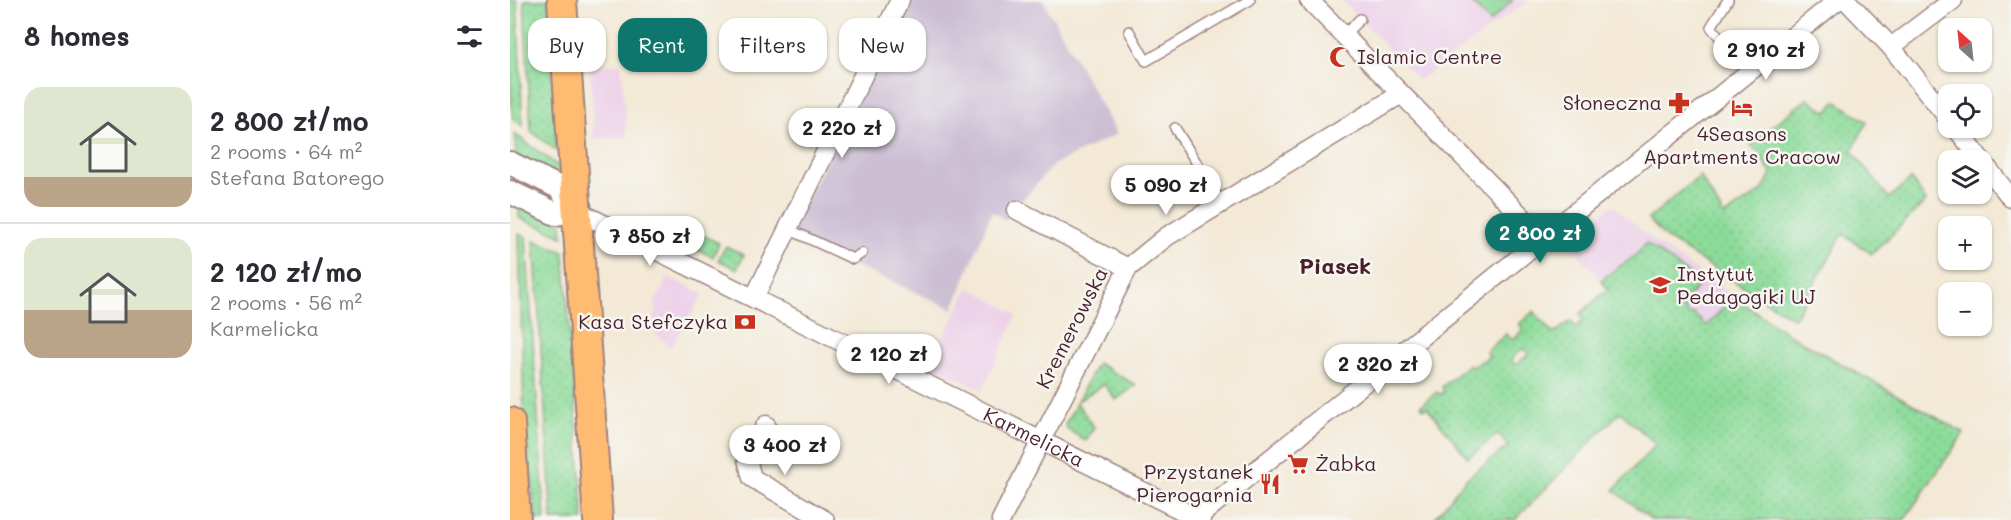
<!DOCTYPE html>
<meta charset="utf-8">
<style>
body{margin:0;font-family:Mali,sans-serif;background:#f2f2f3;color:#2b2b33;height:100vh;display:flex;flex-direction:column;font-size:22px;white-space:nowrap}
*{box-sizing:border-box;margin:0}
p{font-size:20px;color:#7c7c81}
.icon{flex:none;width:33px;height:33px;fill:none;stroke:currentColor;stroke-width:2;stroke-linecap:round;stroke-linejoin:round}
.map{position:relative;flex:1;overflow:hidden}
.details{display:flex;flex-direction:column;background:#fff;width:510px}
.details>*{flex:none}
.guide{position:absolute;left:18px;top:18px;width:570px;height:54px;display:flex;gap:12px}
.needle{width:39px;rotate:333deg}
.controls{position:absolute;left:1428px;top:18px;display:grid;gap:12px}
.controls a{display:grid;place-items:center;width:54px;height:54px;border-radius:12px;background:#fff;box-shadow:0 2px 4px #0004;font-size:30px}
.price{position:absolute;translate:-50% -51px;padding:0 14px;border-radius:21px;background:#fff;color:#222;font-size:20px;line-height:39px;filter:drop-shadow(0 2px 3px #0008)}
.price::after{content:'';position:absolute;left:50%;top:36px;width:18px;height:14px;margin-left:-9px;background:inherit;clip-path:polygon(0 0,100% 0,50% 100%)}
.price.on{background:#0f766e;color:#fff}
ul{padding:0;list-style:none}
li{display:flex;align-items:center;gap:18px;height:150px;padding:0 24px}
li+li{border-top:2px solid #e1e1e2}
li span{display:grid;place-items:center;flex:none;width:168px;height:120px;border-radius:18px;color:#555}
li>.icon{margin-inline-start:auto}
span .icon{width:72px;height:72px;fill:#fffc;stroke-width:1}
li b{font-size:26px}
h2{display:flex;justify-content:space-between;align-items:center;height:72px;padding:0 24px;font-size:26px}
.tag{padding:0 21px;border-radius:18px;background:#fff;box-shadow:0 2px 4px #0004;font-size:21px;line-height:54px}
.tag.on{background:#0f766e;color:#fff}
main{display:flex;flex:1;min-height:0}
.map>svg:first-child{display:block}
</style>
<main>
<section class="details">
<h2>8 homes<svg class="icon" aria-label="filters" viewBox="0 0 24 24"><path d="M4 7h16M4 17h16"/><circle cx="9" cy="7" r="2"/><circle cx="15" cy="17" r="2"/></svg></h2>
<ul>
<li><span style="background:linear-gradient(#dfe7d0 75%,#b9a48a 0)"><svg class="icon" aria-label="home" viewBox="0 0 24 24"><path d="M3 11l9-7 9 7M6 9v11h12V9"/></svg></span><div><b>2 800 zł/mo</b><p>2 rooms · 64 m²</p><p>Stefana Batorego</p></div></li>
<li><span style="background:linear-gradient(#dfe7d0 60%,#b9a48a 0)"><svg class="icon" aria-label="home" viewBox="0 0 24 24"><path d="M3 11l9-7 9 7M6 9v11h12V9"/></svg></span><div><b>2 120 zł/mo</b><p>2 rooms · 56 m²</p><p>Karmelicka</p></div></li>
</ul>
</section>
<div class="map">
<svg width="1501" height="520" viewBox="0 0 1501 520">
<defs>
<pattern id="grass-dots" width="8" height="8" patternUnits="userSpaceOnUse" patternTransform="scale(1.5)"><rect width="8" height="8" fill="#8cdb9a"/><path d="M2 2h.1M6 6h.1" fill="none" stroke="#7abc85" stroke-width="1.8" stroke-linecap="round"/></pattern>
</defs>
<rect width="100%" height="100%" fill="#f6f6f2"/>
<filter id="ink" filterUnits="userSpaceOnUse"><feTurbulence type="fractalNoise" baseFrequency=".0167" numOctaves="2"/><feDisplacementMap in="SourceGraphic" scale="12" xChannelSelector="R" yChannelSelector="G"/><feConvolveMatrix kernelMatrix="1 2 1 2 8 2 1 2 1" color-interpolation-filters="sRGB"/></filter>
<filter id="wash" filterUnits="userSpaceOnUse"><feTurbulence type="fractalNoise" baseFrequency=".008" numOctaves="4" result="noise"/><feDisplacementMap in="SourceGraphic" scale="24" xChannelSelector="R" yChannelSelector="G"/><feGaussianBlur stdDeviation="1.35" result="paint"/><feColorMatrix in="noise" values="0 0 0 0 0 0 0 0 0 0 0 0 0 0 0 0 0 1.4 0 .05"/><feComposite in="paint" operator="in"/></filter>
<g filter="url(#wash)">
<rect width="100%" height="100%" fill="#f3e9d6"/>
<!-- built -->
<g fill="#edd1e9">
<path d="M 831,0 L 1019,0 L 909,80 Z"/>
<path d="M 111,64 L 117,137 L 84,139 L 80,66 Z"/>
<path d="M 1103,205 L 1141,239 L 1224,297 L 1161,361 L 1057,241 Z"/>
<path d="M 158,277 L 194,294 L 161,347 L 146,335 L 143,326 L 147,308 L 144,305 Z"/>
<path d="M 459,287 L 507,315 L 472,390 L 420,364 Z"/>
</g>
<!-- industrial -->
<path fill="#ccbfd4" d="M 399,0 L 533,0 L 607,134 L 543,165 L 495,220 L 482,211 L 443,309 L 278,236 Z"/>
<!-- grass -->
<g fill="url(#grass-dots)" stroke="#6b7d62" stroke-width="1.5" fill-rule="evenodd">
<path d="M 0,0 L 7,0 L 13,126 L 3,119 L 0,81 Z"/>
<path d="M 14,0 L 38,0 L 47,151 L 21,131 Z"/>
<path d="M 1298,98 L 1317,112 L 1326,101 L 1357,122 L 1342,151 L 1379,198 L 1401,179 L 1416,201 L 1362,254 L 1333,234 L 1284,319 L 1157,239 L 1138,219 L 1190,176 L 1214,216 L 1252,191 L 1261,174 L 1249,153 L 1240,144 Z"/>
<path d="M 5,134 L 48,166 L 49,181 L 6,160 Z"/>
<path d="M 9,203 L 52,223 L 53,236 L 9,218 Z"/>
<path d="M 184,231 L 209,243 L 203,257 L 177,245 Z"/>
<path d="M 9,234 L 16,237 L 35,520 L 26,520 L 14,423 Z"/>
<path d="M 24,240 L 54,252 L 74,520 L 42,520 Z"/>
<path d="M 1136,243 L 1191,283 L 1172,304 L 1178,315 L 1184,314 L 1196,326 L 1224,297 L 1280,335 L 1454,433 L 1394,520 L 1142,520 L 1104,490 L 1146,444 L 1110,412 L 1005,520 L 923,520 L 956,479 L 998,446 L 988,434 L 958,458 L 917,407 L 914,409 L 911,405 L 927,392 L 930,395 L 934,391 L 932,387 L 959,364 L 962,367 L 979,357 L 976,352 L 996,334 L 1001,339 L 1005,339 L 1013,329 L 1009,324 L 1024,311 L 1043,334 L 1061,321 L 1066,327 L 1074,320 L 1070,314 L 1098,289 L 1091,280 L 1126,255 ZM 1014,348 L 1019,354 L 1005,365 L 1001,359 Z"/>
<path d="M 216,246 L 234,255 L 227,269 L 208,260 Z"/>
<path d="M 587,363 L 626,385 L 606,400 L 594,384 L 566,402 L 584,427 L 576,441 L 557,429 L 555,425 Z"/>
</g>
<!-- park -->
<path fill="#8cdb9a" stroke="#6b7d62" stroke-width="1.5" d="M 959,0 L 1003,0 L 980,22 Z"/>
</g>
<g filter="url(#ink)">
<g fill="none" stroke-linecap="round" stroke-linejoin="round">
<defs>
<g id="service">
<path d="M 1218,0 L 1201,27 L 1239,72"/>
<path d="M 619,31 L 636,61 L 740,0"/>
<path d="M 833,36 L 850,19"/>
<path d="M 665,128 L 712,204"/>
<path d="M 278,229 L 343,259 L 352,253"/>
</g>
<g id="minor">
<path d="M 799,0 L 1033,238"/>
<path d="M 1336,0 L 1381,47 L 1438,118"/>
<path d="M 1381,47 L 1443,0"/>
<path d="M 1446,128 L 1501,198"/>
<path id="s1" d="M 65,210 L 691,520"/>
<path d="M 507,210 L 618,268"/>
<path d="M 244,298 L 390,0"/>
<path d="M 256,425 L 237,459 L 242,478 L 315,520"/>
<path d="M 687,518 L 1328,0"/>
<path d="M 491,520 L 618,268 L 656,237 L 891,94"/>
</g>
<path id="tertiary" d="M 0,163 L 50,188 L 65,210 L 46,214 L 0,192"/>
<g id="primary">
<path d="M 52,0 L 88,520"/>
<path d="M 0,422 L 6,520"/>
</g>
</defs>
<!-- service casing -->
<use href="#service" stroke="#9e8480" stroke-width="12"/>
<!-- minor casing -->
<use href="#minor" stroke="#9e8480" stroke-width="21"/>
<!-- tertiary casing -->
<use href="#tertiary" stroke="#9e8480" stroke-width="26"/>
<!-- primary casing -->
<use href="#primary" stroke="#9e8480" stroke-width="32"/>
<!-- service -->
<use href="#service" stroke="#fff" stroke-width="9"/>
<!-- minor -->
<use href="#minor" stroke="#fff" stroke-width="18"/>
<!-- tertiary -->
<use href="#tertiary" stroke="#fff" stroke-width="22"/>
<!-- primary -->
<use href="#primary" stroke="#ffbb71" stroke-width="28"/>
</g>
</g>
<!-- icons -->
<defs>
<symbol id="mosque-bare" viewBox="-9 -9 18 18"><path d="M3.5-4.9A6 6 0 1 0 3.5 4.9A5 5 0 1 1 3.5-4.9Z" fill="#c8321e" stroke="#f6f6f2" stroke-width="2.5" paint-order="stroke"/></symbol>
<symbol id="pharmacy-bare" viewBox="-9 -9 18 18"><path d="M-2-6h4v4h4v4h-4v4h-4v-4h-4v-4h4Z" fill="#c8321e" stroke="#f6f6f2" stroke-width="2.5" paint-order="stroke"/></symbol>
<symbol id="hotel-bare" viewBox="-9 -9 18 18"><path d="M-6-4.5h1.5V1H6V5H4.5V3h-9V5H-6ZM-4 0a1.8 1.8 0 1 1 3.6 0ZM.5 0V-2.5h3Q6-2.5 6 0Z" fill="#c8321e" stroke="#f6f6f2" stroke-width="2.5" paint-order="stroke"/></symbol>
<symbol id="university-bare" viewBox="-9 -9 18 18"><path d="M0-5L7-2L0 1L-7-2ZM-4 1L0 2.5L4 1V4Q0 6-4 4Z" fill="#c8321e" stroke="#f6f6f2" stroke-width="2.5" paint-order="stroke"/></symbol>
<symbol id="bank-bare" viewBox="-9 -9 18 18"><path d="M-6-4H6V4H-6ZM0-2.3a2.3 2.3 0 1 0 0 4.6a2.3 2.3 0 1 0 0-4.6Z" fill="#c8321e" stroke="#f6f6f2" stroke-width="2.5" paint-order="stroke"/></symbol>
<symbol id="supermarket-bare" viewBox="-9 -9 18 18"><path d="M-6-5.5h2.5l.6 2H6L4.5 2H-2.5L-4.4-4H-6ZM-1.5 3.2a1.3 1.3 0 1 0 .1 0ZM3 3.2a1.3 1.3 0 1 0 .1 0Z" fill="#c8321e" stroke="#f6f6f2" stroke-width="2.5" paint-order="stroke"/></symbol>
<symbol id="restaurant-bare" viewBox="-9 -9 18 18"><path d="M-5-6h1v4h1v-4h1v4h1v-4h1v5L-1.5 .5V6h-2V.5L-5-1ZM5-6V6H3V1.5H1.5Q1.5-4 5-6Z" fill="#c8321e" stroke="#f6f6f2" stroke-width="2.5" paint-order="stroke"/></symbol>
</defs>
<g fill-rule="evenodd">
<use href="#mosque-bare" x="815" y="42" width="30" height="30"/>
<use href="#pharmacy-bare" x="1154" y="88" width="30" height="30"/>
<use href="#hotel-bare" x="1217" y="93" width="30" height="30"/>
<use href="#university-bare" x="1135" y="270" width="30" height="30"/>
<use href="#bank-bare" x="220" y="307" width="30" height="30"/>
<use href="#supermarket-bare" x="773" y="449" width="30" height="30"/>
<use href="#restaurant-bare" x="745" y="469" width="30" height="30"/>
</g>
<g text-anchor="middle" stroke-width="5" stroke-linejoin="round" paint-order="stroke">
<!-- poi labels -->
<g font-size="20" fill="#4a1f2b" stroke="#f6f6f2" text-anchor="start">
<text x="847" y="64">Islamic Centre</text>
<text x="1152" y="110" text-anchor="end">Słoneczna</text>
<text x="1232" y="141" text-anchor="middle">4Seasons<tspan x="1232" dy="23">Apartments Cracow</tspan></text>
<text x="1167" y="281">Instytut<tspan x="1167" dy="23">Pedagogiki UJ</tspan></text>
<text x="218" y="329" text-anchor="end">Kasa Stefczyka</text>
<text x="805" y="471">Żabka</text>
<text x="743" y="479" text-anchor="end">Przystanek<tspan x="743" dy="23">Pierogarnia</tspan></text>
</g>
<!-- street labels -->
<g font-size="20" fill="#4a1f2b" stroke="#f6f6f2">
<text transform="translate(562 328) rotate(-63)" y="7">Kremerowska</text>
<text dy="7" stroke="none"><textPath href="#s1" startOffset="512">Karmelicka</textPath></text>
</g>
<!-- quarter labels -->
<g font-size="22" font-weight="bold" fill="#4a1f2b" stroke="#f6f6f2">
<text x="825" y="274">Piasek</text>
</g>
</g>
</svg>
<div class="controls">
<a><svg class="needle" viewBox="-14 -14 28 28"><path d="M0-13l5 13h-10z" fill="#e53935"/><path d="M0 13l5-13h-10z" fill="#7c7c81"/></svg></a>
<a><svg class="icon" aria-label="locate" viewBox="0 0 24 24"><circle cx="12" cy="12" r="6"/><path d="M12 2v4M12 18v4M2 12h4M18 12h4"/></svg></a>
<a><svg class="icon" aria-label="layers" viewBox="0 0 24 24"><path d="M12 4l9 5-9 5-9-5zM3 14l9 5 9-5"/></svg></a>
<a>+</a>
<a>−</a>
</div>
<b class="price" style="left:1256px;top:81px">2 910 zł</b>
<b class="price" style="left:332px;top:159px">2 220 zł</b>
<b class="price" style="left:656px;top:216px">5 090 zł</b>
<b class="price on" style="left:1030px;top:264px">2 800 zł</b>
<b class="price" style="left:140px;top:267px">7 850 zł</b>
<b class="price" style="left:379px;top:385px">2 120 zł</b>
<b class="price" style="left:868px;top:395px">2 320 zł</b>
<b class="price" style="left:275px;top:476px">3 400 zł</b>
<div class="guide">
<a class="tag">Buy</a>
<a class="tag on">Rent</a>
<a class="tag">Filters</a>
<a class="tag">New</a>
</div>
</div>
</main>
